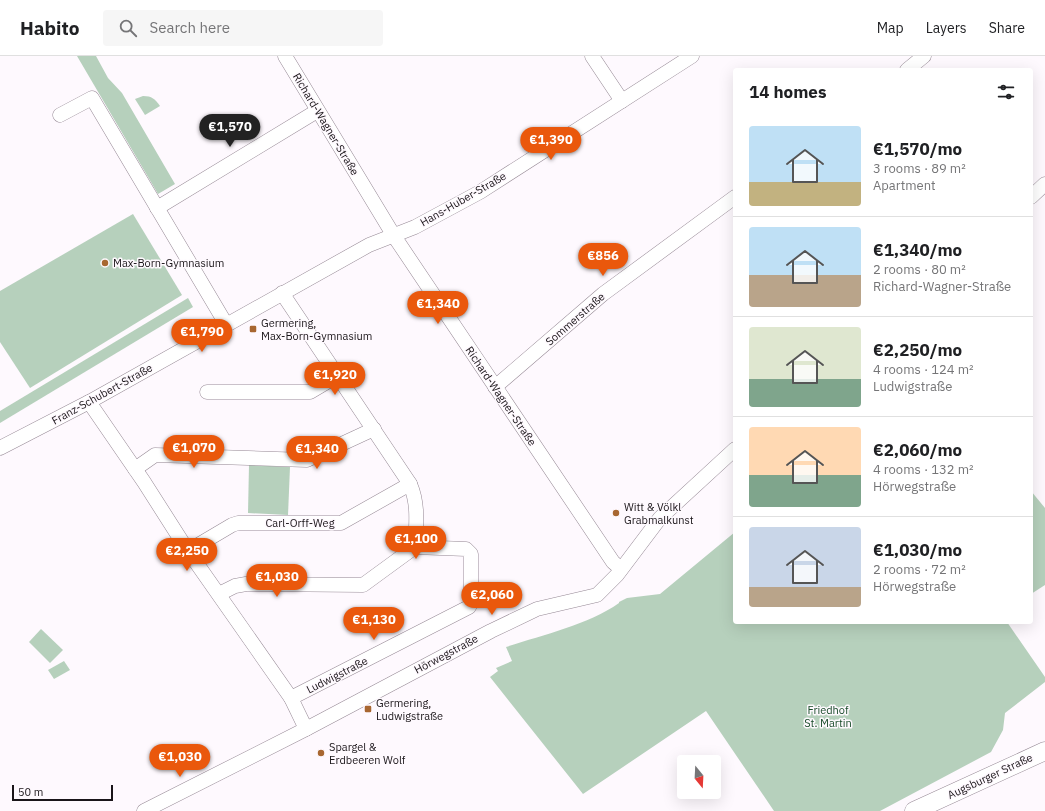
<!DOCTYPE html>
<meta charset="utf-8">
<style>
body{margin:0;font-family:"IBM Plex Sans",sans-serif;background:#f6f6f6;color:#202124;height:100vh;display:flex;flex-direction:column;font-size:15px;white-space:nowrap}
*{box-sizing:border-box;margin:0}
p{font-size:13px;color:#757577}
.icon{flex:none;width:22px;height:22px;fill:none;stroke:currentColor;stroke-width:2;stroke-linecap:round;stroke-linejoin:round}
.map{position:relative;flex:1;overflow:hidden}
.details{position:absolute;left:733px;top:12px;width:300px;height:556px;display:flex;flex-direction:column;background:#fff;border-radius:4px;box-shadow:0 4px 16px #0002}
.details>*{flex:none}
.needle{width:26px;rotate:162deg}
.tools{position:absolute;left:677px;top:699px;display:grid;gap:8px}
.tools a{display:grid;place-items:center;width:44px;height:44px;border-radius:4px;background:#fff;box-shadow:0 4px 16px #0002;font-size:20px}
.scale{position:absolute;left:12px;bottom:10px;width:101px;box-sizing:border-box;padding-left:4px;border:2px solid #1a1519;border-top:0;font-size:11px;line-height:14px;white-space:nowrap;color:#1a1519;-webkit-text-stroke:3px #fef9fe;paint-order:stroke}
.price{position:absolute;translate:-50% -34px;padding:0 9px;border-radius:14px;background:#ea580c;color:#fff;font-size:13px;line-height:26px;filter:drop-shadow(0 1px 2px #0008)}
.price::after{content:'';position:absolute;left:50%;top:24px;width:12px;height:9px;margin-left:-6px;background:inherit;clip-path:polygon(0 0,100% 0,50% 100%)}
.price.selected{background:#222;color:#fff}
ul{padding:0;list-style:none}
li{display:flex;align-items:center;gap:12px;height:100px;padding:0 16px}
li+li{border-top:1px solid #e0e0e0}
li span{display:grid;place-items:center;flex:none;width:112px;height:80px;border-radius:4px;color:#555}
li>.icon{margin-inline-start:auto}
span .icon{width:48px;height:48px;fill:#fffc;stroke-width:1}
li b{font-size:17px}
h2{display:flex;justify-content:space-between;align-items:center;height:48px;padding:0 16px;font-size:17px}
header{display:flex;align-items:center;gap:24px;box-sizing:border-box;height:56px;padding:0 20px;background:#fff;border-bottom:1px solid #e0e0e0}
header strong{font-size:19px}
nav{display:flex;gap:22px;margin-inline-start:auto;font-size:14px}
.search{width:280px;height:36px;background:#f6f6f6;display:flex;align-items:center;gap:10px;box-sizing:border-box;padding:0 14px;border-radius:4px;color:#757577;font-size:15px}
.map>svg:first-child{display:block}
</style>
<header>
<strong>Habito</strong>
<div class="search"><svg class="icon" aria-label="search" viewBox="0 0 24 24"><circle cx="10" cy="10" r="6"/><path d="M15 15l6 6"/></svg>Search here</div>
<nav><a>Map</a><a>Layers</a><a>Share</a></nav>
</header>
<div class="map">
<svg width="1045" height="755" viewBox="0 0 1045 755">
<rect width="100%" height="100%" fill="#fef9fe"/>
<!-- green -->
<g fill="#b6d0bc">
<path d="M 77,0 L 96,0 L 108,22 L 122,37 L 175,128 L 158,138 Z"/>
<path d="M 143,40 C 152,40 155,43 160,50 L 145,59 L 135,43 Z"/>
<path d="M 133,158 L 182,239 L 30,332 L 0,286 L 0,235 Z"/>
<path d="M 188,242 L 193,251 L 0,367 L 0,355 Z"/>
<path d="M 249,409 L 290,411 L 288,459 L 248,457 Z"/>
<path d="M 1031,435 L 1045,452 L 1045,529 L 1031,538 Z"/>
<path d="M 735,476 L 735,566 L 1007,566 L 1045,621 L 1045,626 L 1005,657 L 1003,674 L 991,696 L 880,755 L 774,755 L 706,655 L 583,738 L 490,621 L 498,615 L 496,612 L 512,605 L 506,591 C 542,579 588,569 619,547 L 619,546 L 627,542 L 660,538 Z"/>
<path d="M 41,573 L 63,594 L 50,607 L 29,586 Z"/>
<path d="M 64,605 L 70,614 L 54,623 L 48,614 Z"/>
</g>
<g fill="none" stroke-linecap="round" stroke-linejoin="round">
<defs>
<g id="minor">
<path d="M 285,0 L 394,180 L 613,506 L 621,513"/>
<path d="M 592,0 L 622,45"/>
<path d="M 907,14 L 924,0"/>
<path d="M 60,59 L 92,42 L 226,268"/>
<path d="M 1031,141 L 1045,128"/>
<path d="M 157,152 L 317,55"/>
<path d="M 282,237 L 410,428 C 419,449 416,469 415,491 L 466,493 L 471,498 L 471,547 L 469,551 L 291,642"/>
<path d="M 495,331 L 603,238 L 735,141"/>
<path d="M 207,336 L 310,336 L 337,320"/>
<path d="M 89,346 L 144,426 L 188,495 L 291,642 L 306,673"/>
<path d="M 0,392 L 89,346 L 369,189 L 415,171 L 480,136 L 692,0"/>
<path d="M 135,413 L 155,399 L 307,404 L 374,373"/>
<path d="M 188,495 L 232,469 L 238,467 L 341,467 L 410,428"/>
<path d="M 219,538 L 235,530 L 246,528 L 363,529 L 415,491"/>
<path d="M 144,755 L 306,673 L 491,575 L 537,553 L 597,539 L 617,519 L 660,462 L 735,393"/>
</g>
<path id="tertiary" d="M 914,755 L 1045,695"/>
</defs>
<!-- minor casing -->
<use href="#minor" stroke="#968995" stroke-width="15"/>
<!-- tertiary casing -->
<use href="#tertiary" stroke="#968995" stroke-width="19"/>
<!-- minor -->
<use href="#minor" stroke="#fff" stroke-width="14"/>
<!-- tertiary -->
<use href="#tertiary" stroke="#fff" stroke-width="18"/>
</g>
<!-- markers -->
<g fill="#a86731" stroke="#fef9fe" stroke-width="1.5">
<circle cx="105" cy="207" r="4"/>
<rect x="249" y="269" width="8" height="8" rx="2"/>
<circle cx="616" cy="457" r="4"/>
<rect x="364" y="649" width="8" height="8" rx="2"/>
<circle cx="321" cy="697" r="4"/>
</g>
<g text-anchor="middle" stroke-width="3" stroke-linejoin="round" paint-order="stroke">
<!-- street labels -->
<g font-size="11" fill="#1a1519" stroke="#fef9fe">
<text transform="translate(326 68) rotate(59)" y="4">Richard-Wagner-Straße</text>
<text transform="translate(463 143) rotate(-30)" y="4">Hans-Huber-Straße</text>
<text transform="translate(575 263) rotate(-41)" y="4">Sommerstraße</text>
<text transform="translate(102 338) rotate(-29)" y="4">Franz-Schubert-Straße</text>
<text transform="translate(501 340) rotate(56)" y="4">Richard-Wagner-Straße</text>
<text x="300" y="471">Carl-Orff-Weg</text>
<text transform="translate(446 598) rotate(-28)" y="4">Hörwegstraße</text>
<text transform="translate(337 619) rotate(-27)" y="4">Ludwigstraße</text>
<text transform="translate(990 720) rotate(-25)" y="4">Augsburger Straße</text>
</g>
<!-- poi labels -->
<g font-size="11" fill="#1a1519" stroke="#fef9fe" text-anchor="start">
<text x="113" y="211">Max-Born-Gymnasium</text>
<text x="261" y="271">Germering,<tspan x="261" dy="13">Max-Born-Gymnasium</tspan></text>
<text x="624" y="455">Witt &amp; Völkl<tspan x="624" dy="13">Grabmalkunst</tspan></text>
<text x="376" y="651">Germering,<tspan x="376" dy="13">Ludwigstraße</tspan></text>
<text x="329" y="695">Spargel &amp;<tspan x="329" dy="13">Erdbeeren Wolf</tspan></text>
</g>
<!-- park labels -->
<g font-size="11" fill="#184b29" stroke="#fef9fe">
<text x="828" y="658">Friedhof<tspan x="828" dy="13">St. Martin</tspan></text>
</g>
</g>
</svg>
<div class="tools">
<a><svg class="needle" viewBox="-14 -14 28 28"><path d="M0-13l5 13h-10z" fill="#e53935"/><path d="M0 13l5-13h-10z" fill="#757577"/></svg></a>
</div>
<div class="scale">50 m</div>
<b class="price selected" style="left:230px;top:92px">€1,570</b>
<b class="price" style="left:551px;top:105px">€1,390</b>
<b class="price" style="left:603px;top:221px">€856</b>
<b class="price" style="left:438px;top:269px">€1,340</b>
<b class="price" style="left:202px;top:297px">€1,790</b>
<b class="price" style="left:335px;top:340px">€1,920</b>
<b class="price" style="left:194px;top:413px">€1,070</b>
<b class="price" style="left:317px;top:414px">€1,340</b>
<b class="price" style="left:416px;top:504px">€1,100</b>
<b class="price" style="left:187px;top:516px">€2,250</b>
<b class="price" style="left:277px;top:542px">€1,030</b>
<b class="price" style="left:492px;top:560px">€2,060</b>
<b class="price" style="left:374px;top:585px">€1,130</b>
<b class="price" style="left:180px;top:722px">€1,030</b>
<section class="details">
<h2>14 homes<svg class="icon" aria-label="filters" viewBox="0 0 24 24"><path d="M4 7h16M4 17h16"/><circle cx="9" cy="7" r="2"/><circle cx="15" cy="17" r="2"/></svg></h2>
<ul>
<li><span style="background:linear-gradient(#bfe0f5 70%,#c2b280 0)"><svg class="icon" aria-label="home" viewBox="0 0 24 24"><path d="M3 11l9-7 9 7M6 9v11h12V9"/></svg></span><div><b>€1,570/mo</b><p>3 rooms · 89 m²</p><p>Apartment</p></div></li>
<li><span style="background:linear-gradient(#bfe0f5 60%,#b9a48a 0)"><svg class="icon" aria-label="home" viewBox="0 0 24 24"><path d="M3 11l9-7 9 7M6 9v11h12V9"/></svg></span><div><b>€1,340/mo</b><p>2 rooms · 80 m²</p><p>Richard-Wagner-Straße</p></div></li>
<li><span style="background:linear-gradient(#dfe7d0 65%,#7fa58c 0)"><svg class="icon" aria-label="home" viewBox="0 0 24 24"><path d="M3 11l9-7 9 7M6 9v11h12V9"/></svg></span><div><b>€2,250/mo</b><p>4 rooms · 124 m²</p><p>Ludwigstraße</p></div></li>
<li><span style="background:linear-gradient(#ffd9b3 60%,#7fa58c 0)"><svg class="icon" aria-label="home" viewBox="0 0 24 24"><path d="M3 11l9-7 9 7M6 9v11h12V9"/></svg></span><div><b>€2,060/mo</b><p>4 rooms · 132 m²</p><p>Hörwegstraße</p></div></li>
<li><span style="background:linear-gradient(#c9d6e8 75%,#b9a48a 0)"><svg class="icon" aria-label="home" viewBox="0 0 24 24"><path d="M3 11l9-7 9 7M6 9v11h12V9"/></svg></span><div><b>€1,030/mo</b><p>2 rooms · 72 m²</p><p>Hörwegstraße</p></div></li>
</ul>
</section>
</div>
